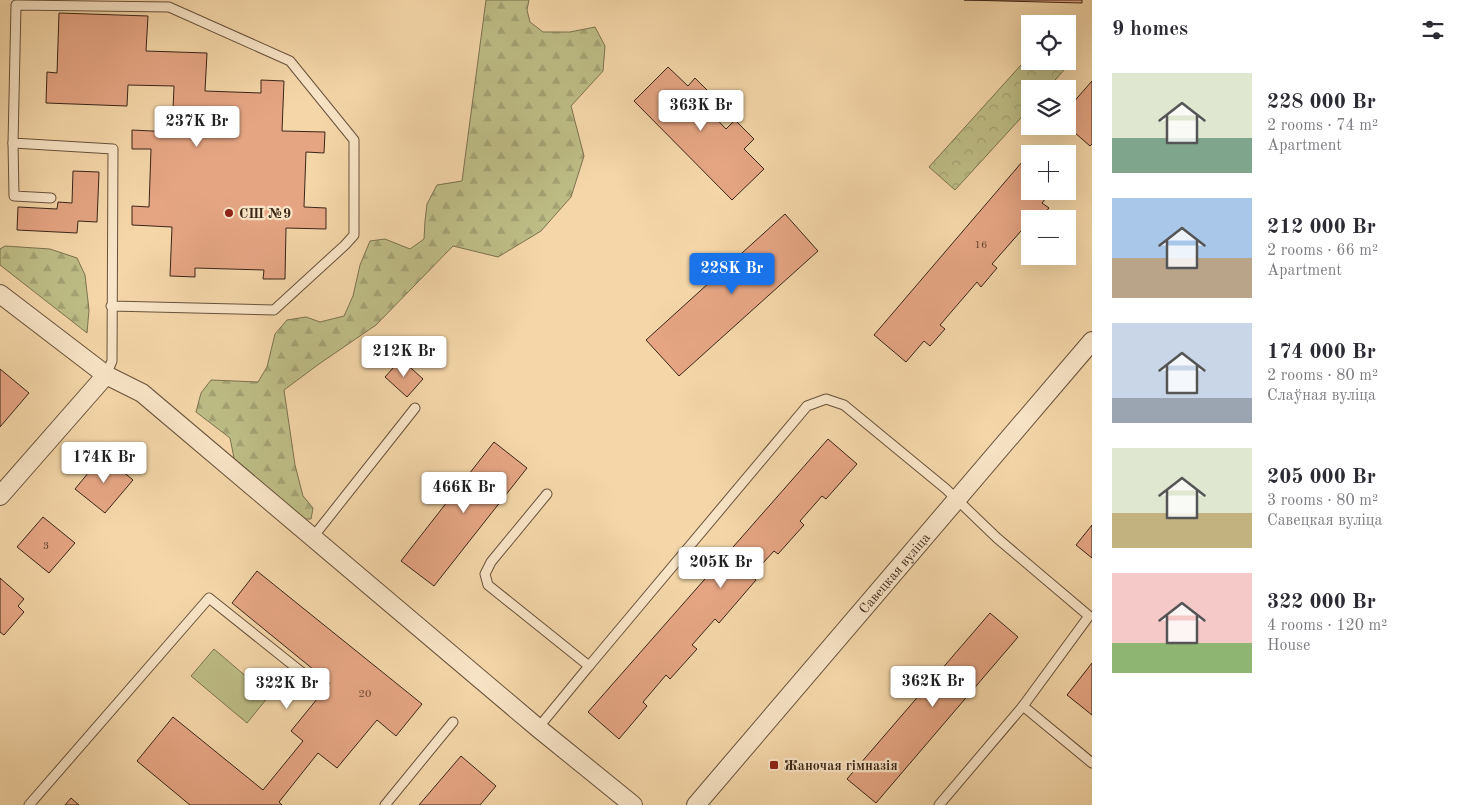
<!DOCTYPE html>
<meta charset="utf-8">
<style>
body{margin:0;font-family:"Old Standard TT",serif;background:#f7f7f7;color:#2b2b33;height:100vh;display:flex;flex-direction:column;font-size:19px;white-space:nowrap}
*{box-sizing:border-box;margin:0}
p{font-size:16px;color:#7c7c81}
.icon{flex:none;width:28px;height:28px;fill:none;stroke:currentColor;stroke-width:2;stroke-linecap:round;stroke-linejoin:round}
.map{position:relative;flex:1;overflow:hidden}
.details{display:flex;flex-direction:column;background:#fff;width:375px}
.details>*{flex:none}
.fabs{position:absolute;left:1021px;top:15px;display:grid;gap:10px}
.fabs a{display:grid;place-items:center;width:55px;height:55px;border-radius:0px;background:#fff;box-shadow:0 5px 20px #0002;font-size:25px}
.price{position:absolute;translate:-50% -42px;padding:0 11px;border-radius:5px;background:#fff;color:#222;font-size:16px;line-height:32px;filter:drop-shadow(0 1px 2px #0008)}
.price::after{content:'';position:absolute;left:50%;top:30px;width:15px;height:11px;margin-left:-8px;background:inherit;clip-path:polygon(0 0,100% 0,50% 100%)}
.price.selected{background:#1a73e8;color:#fff}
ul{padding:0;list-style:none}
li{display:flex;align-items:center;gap:15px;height:125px;padding:0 20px}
li span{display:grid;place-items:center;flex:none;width:140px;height:100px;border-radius:0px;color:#555}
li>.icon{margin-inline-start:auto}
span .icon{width:60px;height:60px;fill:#fffc;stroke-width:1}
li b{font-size:21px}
h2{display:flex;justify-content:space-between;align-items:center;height:60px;padding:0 20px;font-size:21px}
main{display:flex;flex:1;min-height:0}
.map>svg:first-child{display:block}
</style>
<main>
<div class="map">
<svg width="1092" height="805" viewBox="0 0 1092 805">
<defs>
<pattern id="forest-firs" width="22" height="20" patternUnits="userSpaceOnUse" patternTransform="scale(1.25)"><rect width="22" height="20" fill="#bebd86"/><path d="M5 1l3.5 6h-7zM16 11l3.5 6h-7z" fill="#a4a273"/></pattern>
<pattern id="park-crowns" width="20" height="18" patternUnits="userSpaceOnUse" patternTransform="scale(1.25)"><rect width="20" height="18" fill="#bebd86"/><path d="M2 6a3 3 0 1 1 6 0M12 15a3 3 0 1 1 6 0" fill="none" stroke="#a4a273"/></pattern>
</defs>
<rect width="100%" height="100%" fill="#f4d6a8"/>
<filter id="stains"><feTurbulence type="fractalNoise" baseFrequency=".004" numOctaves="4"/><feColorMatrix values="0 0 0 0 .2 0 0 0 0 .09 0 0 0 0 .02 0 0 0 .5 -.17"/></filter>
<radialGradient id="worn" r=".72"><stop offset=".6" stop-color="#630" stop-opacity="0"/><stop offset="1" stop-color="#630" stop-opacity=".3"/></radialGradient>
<!-- grass -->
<path fill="#bebd86" stroke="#7c724e" d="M 214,649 L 269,696 L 247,723 L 191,676 Z"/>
<!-- forest -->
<g fill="url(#forest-firs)" stroke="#7c724e">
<path d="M 486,0 L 529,0 L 527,10 L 530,22 L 543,32 L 570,32 L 595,27 L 605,46 L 603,71 L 571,106 L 584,156 L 571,197 L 541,231 L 498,257 L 453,246 L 376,325 L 319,364 L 284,390 L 295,465 L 303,496 L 313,508 L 311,519 L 302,519 L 235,463 L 230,438 L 196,412 L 201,393 L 211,380 L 258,382 L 267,367 L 275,334 L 287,320 L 306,317 L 320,322 L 344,316 L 353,296 L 360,265 L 370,241 L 385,239 L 410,249 L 424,239 L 425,221 L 427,204 L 437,185 L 462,181 Z"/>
<path d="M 5,246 L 50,249 L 77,258 L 85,275 L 89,310 L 87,333 L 0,265 L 0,249 Z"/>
</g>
<!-- park -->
<path fill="url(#park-crowns)" stroke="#7c724e" d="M 1030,55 L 1030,61 L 1068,61 L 1068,55 L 1073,60 L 1047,89 L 1030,89 L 1030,108 L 955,190 L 929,167 Z"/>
<!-- building -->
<g fill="#e5a583" stroke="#3a2617">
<path d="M 964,0 L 1082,0 L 1082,3 Z"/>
<path d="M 59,13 L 148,16 L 146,51 L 207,53 L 205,91 L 261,93 L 261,80 L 284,81 L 282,131 L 325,132 L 324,153 L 306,152 L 304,207 L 326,208 L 326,229 L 286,228 L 285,279 L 263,279 L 264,270 L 195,268 L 195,277 L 170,276 L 172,227 L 132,225 L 132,206 L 149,207 L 151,149 L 132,149 L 132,130 L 172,132 L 174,86 L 128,85 L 127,106 L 46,103 L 47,72 L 57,73 Z"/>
<path d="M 668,67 L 688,86 L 695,78 L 711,94 L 702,104 L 726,129 L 735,120 L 754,139 L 744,149 L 764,169 L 732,200 L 634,101 Z"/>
<path d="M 1092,81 L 1092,144 L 1090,146 L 1067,126 L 1068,118 L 1075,109 L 1071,105 Z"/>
<path d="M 1028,155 L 1030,156 L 1030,191 L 1052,191 L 1042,203 L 1049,208 L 1040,219 L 1030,219 L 1030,224 L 1028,223 L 992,264 L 997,268 L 981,287 L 977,282 L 940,325 L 945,329 L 930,346 L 924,341 L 906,362 L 874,335 Z"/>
<path d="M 73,171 L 99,172 L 97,222 L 78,221 L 77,233 L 17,230 L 18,207 L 57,209 L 58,202 L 72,203 Z"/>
<path d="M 785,214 L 818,251 L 679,376 L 646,340 Z"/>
<path d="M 401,359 L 423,379 L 407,397 L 385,377 Z"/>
<path d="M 0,369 L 29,393 L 0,427 Z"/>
<path d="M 828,439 L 857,464 L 826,499 L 822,496 L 800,521 L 804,525 L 778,554 L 774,551 L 751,576 L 756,580 L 719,623 L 715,619 L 692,645 L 697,649 L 670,679 L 666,675 L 643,702 L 647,706 L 619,739 L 588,712 Z"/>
<path d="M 494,442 L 527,468 L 434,586 L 401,561 Z"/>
<path d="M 103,455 L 133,480 L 105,513 L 75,489 Z"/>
<path d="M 43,517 L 75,543 L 49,573 L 17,547 Z"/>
<path d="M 1092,525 L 1092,558 L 1076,545 Z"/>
<path d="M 257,571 L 422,704 L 396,736 L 377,720 L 337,768 L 318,753 L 279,802 L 282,805 L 190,805 L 137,761 L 173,717 L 263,790 L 303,741 L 291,731 L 330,683 L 232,603 Z"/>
<path d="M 0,578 L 24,599 L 18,606 L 24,612 L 4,635 L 0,632 Z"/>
<path d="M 990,613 L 1018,637 L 876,803 L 847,779 Z"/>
<path d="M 1092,663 L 1092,715 L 1067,695 Z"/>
<path d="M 461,756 L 496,786 L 480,805 L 419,805 Z"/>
<path d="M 71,798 L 79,805 L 65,805 Z"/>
</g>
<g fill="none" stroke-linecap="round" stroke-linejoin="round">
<defs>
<g id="lane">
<path d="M 13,143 L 14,196 L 51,198"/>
<path d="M 106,375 L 112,361 L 113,149 L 13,143 L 16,5 L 169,7 L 290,61 L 354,140 L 354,235 L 345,245 L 274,310 L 111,306"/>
<path d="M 313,537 L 415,408"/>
<path d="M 589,666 L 807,406 L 826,399 L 844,405 L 946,489 L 997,538 L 1089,616 L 1023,706 L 1092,763"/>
<path d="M 538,728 L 589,666 L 488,585 L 485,574 L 491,562 L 547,494"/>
<path d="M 29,805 L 209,598 L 319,686"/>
<path d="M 385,805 L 453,722"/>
<path d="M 939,805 L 1023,706"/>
</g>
<g id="street">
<path d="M 0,294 L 106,375 L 142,393 L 538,728 L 633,805"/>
<path d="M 0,496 L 106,375"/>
<path id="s1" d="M 696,805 L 1092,341"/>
</g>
</defs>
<!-- lane casing -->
<use href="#lane" stroke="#68523b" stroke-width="11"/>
<!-- street casing -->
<use href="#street" stroke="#68523b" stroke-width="20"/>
<!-- lane -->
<use href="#lane" stroke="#f8e4c6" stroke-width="9"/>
<!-- street -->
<use href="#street" stroke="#f8e4c6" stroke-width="18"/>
</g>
<!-- markers -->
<g fill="#8f2418" stroke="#f8e4c6" stroke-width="2">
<circle cx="229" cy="213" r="5"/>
<rect x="769" y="760" width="10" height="10" rx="2.5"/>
</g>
<g text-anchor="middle" stroke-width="4.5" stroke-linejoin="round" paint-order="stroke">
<!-- number labels -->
<g font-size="11" fill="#654632">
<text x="981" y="248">16</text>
<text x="46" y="549">3</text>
<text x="365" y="697">20</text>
</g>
<!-- poi labels -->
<g font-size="14" font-weight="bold" fill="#3a2617" stroke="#f8e4c6" text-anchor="start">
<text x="239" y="218">СШ №9</text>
<text x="784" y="770">Жаночая гімназія</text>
</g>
<!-- street labels -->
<g font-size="14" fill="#3a2617" stroke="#f8e4c6">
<text dy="5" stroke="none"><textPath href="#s1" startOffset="305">Савецкая вуліца</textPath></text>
</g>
</g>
<rect width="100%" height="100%" filter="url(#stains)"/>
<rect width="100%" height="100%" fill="url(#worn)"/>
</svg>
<div class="fabs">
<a><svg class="icon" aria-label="locate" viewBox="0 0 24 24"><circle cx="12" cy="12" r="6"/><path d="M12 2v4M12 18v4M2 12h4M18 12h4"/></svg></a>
<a><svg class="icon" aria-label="layers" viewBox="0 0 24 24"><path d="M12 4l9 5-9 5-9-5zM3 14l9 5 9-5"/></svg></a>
<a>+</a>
<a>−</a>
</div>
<b class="price" style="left:701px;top:132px">363K Br</b>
<b class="price" style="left:197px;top:148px">237K Br</b>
<b class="price selected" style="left:732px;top:295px">228K Br</b>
<b class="price" style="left:404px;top:378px">212K Br</b>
<b class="price" style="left:104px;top:484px">174K Br</b>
<b class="price" style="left:464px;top:514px">466K Br</b>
<b class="price" style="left:721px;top:589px">205K Br</b>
<b class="price" style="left:933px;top:708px">362K Br</b>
<b class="price" style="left:287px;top:710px">322K Br</b>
</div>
<section class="details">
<h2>9 homes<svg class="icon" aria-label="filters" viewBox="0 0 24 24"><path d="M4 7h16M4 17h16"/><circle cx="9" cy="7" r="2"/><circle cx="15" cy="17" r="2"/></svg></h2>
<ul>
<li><span style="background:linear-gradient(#dfe7d0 65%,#7fa58c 0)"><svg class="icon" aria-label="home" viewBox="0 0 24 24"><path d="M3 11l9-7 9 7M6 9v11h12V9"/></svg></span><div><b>228 000 Br</b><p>2 rooms · 74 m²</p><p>Apartment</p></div></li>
<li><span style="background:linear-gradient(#a9c7e8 60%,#b9a48a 0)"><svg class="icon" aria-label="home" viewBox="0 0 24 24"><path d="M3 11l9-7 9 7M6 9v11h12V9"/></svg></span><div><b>212 000 Br</b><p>2 rooms · 66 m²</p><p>Apartment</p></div></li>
<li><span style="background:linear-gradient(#c9d6e8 75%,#9aa5b1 0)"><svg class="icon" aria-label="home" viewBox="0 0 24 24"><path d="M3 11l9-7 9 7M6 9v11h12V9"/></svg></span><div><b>174 000 Br</b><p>2 rooms · 80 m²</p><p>Слаўная вуліца</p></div></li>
<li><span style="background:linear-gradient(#dfe7d0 65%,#c2b280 0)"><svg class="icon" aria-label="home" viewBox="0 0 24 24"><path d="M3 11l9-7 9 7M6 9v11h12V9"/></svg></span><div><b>205 000 Br</b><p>3 rooms · 80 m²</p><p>Савецкая вуліца</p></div></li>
<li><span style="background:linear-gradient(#f6c9c9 70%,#8fb573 0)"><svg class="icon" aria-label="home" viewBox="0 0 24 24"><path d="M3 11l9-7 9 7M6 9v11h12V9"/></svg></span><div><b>322 000 Br</b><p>4 rooms · 120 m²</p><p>House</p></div></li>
</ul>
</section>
</main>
